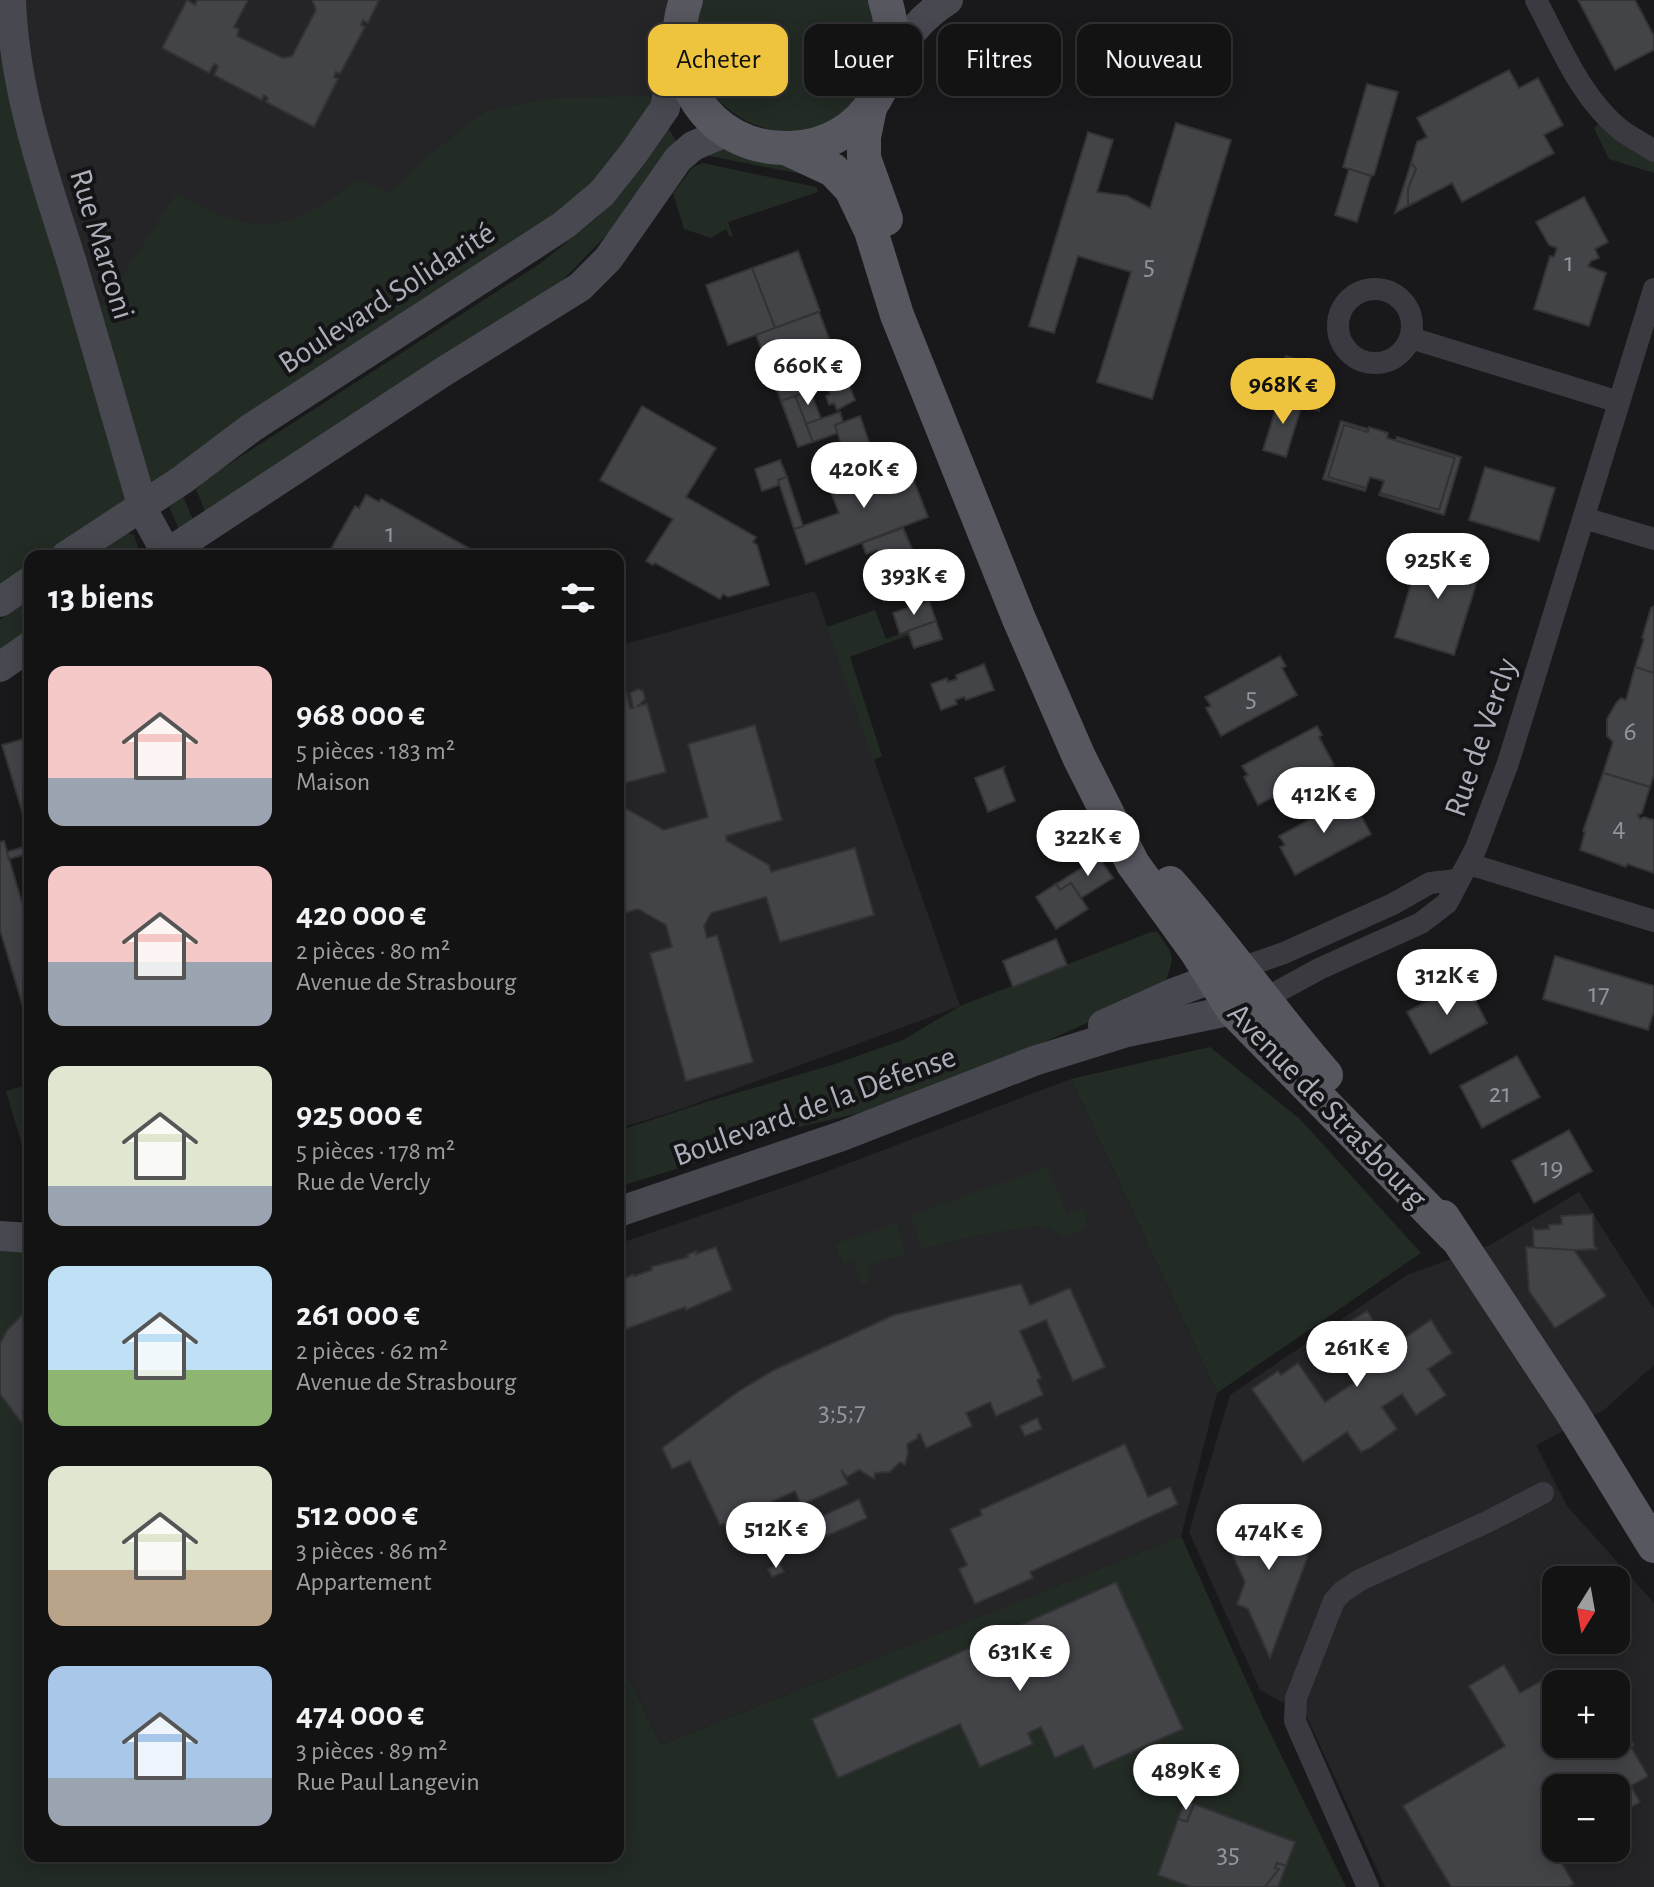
<!DOCTYPE html>
<html lang="fr">
<meta charset="utf-8">
<style>
body{margin:0;font-family:"Alegreya Sans",sans-serif;background:#202022;color:#f1f3f6;height:100vh;display:flex;flex-direction:column;font-size:30px;white-space:nowrap}
*{box-sizing:border-box;margin:0}
p{font-size:26px;color:#9d9ea0}
.icon{flex:none;width:44px;height:44px;fill:none;stroke:currentColor;stroke-width:2;stroke-linecap:round;stroke-linejoin:round}
.map{position:relative;flex:1;overflow:hidden}
.panel{position:absolute;left:24px;top:550px;width:600px;height:1312px;display:flex;flex-direction:column;background:#131314;border-radius:16px;box-shadow:0 4px 20px #0003,0 0 0 2px #323234}
.panel>*{flex:none}
.top-card{position:absolute;left:648px;top:24px;width:760px;height:72px;display:flex;gap:16px}
.needle{width:52px;rotate:191deg}
.controls{position:absolute;left:1542px;top:1566px;display:grid;gap:16px}
.controls a{display:grid;place-items:center;width:88px;height:88px;border-radius:16px;background:#131314;box-shadow:0 4px 20px #0003,0 0 0 2px #323234;font-size:40px}
.price{position:absolute;translate:-50% -68px;padding:0 18px;border-radius:28px;background:#fff;color:#222;font-size:26px;line-height:52px;filter:drop-shadow(0 2px 4px #0008)}
.price::after{content:'';position:absolute;left:50%;top:48px;width:24px;height:18px;margin-left:-12px;background:inherit;clip-path:polygon(0 0,100% 0,50% 100%)}
.price.current{background:#eec43e;color:#111}
ul{padding:0;list-style:none}
li{display:flex;align-items:center;gap:24px;height:200px;padding:0 24px}
li span{display:grid;place-items:center;flex:none;width:224px;height:160px;border-radius:16px;color:#555}
li>.icon{margin-inline-start:auto}
span .icon{width:96px;height:96px;fill:#fffc;stroke-width:1}
li b{font-size:34px}
h2{display:flex;justify-content:space-between;align-items:center;height:96px;padding:0 24px;font-size:34px}
.tag{padding:0 28px;border-radius:16px;background:#131314;box-shadow:0 4px 20px #0003,0 0 0 2px #323234;font-size:28px;line-height:72px}
.tag.current{background:#eec43e;color:#111}
.map>svg:first-child{display:block}
</style>
<div class="map">
<svg width="1654" height="1887" viewBox="0 0 1654 1887">
<rect width="100%" height="100%" fill="#19191b"/>
<!-- built -->
<g fill="#252528" fill-rule="evenodd">
<path d="M 0,0 L 671,0 L 665,72 L 626,158 L 30,556 Z"/>
<path d="M 815,591 L 960,1006 L 684,1108 L 618,1129 L 618,646 Z"/>
<path d="M 1071,1079 L 1217,1393 L 1181,1536 L 661,1745 L 618,1656 L 618,1244 L 799,1182 Z"/>
<path d="M 1579,1192 L 1654,1309 L 1654,1365 L 1604,1410 L 1536,1445 L 1567,1506 L 1654,1603 L 1654,1887 L 1385,1887 L 1306,1715 L 1260,1690 L 1189,1532 L 1230,1395 L 1407,1275 L 1490,1245 ZM 1556,1580 L 1616,1580 L 1616,1640 L 1556,1640 ZM 1556,1684 L 1616,1684 L 1616,1744 L 1556,1744 ZM 1556,1788 L 1616,1788 L 1616,1848 L 1556,1848 Z"/>
</g>
<!-- green -->
<g fill="#232b25">
<path d="M 0,0 L 91,324 L 176,194 C 222,216 255,238 307,213 C 324,205 342,190 360,180 L 390,192 L 426,158 L 486,111 L 554,98 L 649,96 L 665,108 L 602,193 L 66,556 L 30,556 L 30,581 L 0,602 Z"/>
<path d="M 703,0 L 869,0 C 879,26 878,51 868,77 C 822,187 656,115 703,0 Z"/>
<path d="M 1598,124 L 1633,151 L 1654,162 L 1654,173 L 1609,159 L 1594,128 Z"/>
<path d="M 667,126 L 676,141 L 622,219 L 560,283 L 206,514 L 196,489 L 212,475 L 541,263 L 598,217 Z"/>
<path d="M 721,148 L 774,160 L 811,176 L 705,155 Z"/>
<path d="M 703,163 L 816,187 L 818,192 L 728,222 L 733,236 L 730,237 L 726,229 L 711,238 L 684,229 L 673,193 L 693,167 Z"/>
<path d="M 183,496 L 194,522 L 179,529 L 169,507 Z"/>
<path d="M 123,532 L 134,535 L 141,556 L 112,556 L 104,544 Z"/>
<path d="M 30,597 L 30,632 L 0,652 L 0,620 Z"/>
<path d="M 875,610 L 886,639 L 908,631 L 909,635 L 850,657 L 882,756 L 873,760 L 827,627 Z"/>
<path d="M 1151,932 L 1157,932 C 1179,960 1172,959 1163,989 L 961,1079 L 886,1107 L 781,1131 L 692,1164 L 618,1187 L 618,1131 L 709,1101 L 832,1065 L 903,1040 L 960,1006 Z"/>
<path d="M 1210,1047 L 1300,1119 L 1421,1253 L 1217,1393 L 1071,1079 Z"/>
<path d="M 30,1084 L 30,1153 L 25,1155 L 6,1091 Z"/>
<path d="M 1047,1167 L 1067,1214 L 1083,1208 L 1087,1222 L 1084,1229 L 1066,1238 L 1049,1228 L 1037,1226 L 978,1235 L 921,1249 L 911,1215 Z"/>
<path d="M 897,1223 L 906,1254 L 867,1266 L 870,1281 L 862,1285 L 853,1260 L 843,1263 L 835,1244 Z"/>
<path d="M 0,1236 L 30,1238 L 30,1856 L 618,1856 L 618,1656 L 661,1745 L 1181,1536 L 1264,1720 L 1346,1887 L 0,1887 Z"/>
</g>
<!-- building -->
<g fill="#434448" stroke="#333337" stroke-width="2">
<path d="M 187,0 L 195,5 L 197,0 L 248,0 L 234,27 L 239,29 L 237,36 L 283,58 L 292,56 L 316,10 L 312,0 L 379,0 L 368,23 L 363,20 L 361,25 L 365,27 L 340,74 L 336,72 L 334,77 L 338,79 L 314,127 L 266,102 L 268,98 L 264,95 L 262,100 L 214,75 L 218,66 L 214,64 L 209,73 L 162,48 Z"/>
<path d="M 1578,0 L 1635,0 L 1654,36 L 1654,50 L 1615,70 Z"/>
<path d="M 1509,70 L 1519,88 L 1538,78 L 1563,125 L 1544,135 L 1554,153 L 1462,202 L 1452,183 L 1408,206 L 1408,188 L 1416,169 L 1411,163 L 1417,142 L 1427,137 L 1417,118 Z"/>
<path d="M 1367,84 L 1398,92 L 1374,175 L 1371,176 L 1343,167 Z"/>
<path d="M 1176,123 L 1231,140 L 1152,399 L 1097,382 L 1131,272 L 1078,256 L 1054,333 L 1029,326 L 1088,132 L 1113,140 L 1097,192 L 1127,196 L 1150,208 Z"/>
<path d="M 1411,163 L 1416,169 L 1408,188 L 1408,206 L 1395,213 Z"/>
<path d="M 1349,169 L 1371,176 L 1357,222 L 1335,215 Z"/>
<path d="M 1584,197 L 1608,242 L 1595,249 L 1599,258 L 1591,261 L 1588,266 L 1606,273 L 1589,326 L 1534,309 L 1550,256 L 1554,257 L 1557,248 L 1549,245 L 1536,222 Z"/>
<path d="M 798,251 L 820,311 L 775,328 L 752,268 Z"/>
<path d="M 752,268 L 775,328 L 728,345 L 706,285 Z"/>
<path d="M 819,312 L 844,378 L 781,401 L 756,335 Z"/>
<path d="M 1286,356 L 1304,362 L 1309,371 L 1302,393 L 1276,385 Z"/>
<path d="M 846,377 L 855,400 L 837,410 L 834,403 L 829,405 L 826,396 L 830,394 L 826,384 Z"/>
<path d="M 1324,388 L 1319,411 L 1309,408 L 1310,405 Z"/>
<path d="M 810,390 L 821,419 L 806,424 L 795,396 Z"/>
<path d="M 1280,395 L 1303,401 L 1286,457 L 1263,450 Z"/>
<path d="M 795,396 L 813,442 L 798,447 L 781,401 Z"/>
<path d="M 642,406 L 716,448 L 686,497 L 756,537 L 753,542 L 757,545 L 769,585 L 728,597 L 723,594 L 720,599 L 655,563 L 653,565 L 646,561 L 673,519 L 600,480 Z"/>
<path d="M 840,412 L 843,422 L 835,425 L 838,433 L 813,442 L 806,424 Z"/>
<path d="M 860,416 L 870,445 L 844,454 L 835,425 Z"/>
<path d="M 1341,421 L 1368,429 L 1368,432 L 1344,425 L 1328,477 L 1366,488 L 1365,491 L 1323,479 Z"/>
<path d="M 1344,425 L 1368,432 L 1369,427 L 1388,433 L 1387,438 L 1455,458 L 1439,510 L 1380,493 L 1384,481 L 1370,477 L 1366,488 L 1328,477 Z"/>
<path d="M 1397,437 L 1461,457 L 1444,515 L 1379,495 L 1380,493 L 1439,510 L 1455,458 L 1396,440 Z"/>
<path d="M 870,445 L 878,466 L 855,475 L 851,452 Z"/>
<path d="M 851,452 L 855,475 L 828,484 L 824,474 L 837,469 L 833,458 Z"/>
<path d="M 904,456 L 928,517 L 806,564 L 794,529 L 839,513 L 828,484 Z"/>
<path d="M 780,460 L 787,477 L 778,480 L 779,485 L 762,491 L 755,469 Z"/>
<path d="M 1485,467 L 1555,488 L 1539,541 L 1469,520 Z"/>
<path d="M 787,477 L 803,526 L 794,529 L 778,480 Z"/>
<path d="M 366,495 L 379,502 L 381,499 L 483,556 L 327,556 L 355,506 L 359,508 Z"/>
<path d="M 903,528 L 916,558 L 886,570 L 877,550 L 866,554 L 862,543 Z"/>
<path d="M 1422,547 L 1482,565 L 1454,655 L 1395,637 Z"/>
<path d="M 931,562 L 934,568 L 937,567 L 941,576 L 938,577 L 940,584 L 918,593 L 916,586 L 899,593 L 892,577 Z"/>
<path d="M 929,601 L 936,621 L 900,634 L 893,613 Z"/>
<path d="M 1654,606 L 1654,673 L 1635,667 L 1644,639 L 1642,638 L 1651,608 Z"/>
<path d="M 936,621 L 942,639 L 914,648 L 908,631 Z"/>
<path d="M 936,621 L 942,639 L 914,648 L 908,631 Z"/>
<path d="M 1280,656 L 1286,666 L 1282,668 L 1297,695 L 1221,736 L 1206,708 L 1211,706 L 1205,697 Z"/>
<path d="M 984,664 L 994,690 L 966,700 L 964,697 L 955,700 L 957,704 L 941,710 L 931,684 L 947,678 L 948,682 L 957,679 L 956,675 Z"/>
<path d="M 1635,667 L 1654,673 L 1654,774 L 1650,787 L 1603,773 L 1613,742 L 1607,736 L 1607,719 L 1616,703 L 1621,698 L 1626,700 Z"/>
<path d="M 618,688 L 626,692 L 630,708 L 633,708 L 630,693 L 638,689 L 643,691 L 645,699 L 638,706 L 647,704 L 666,772 L 618,785 Z"/>
<path d="M 755,725 L 782,820 L 726,836 L 727,841 L 769,865 L 771,872 L 855,848 L 874,915 L 780,942 L 766,897 L 711,913 L 704,926 L 707,938 L 717,935 L 753,1062 L 686,1081 L 650,953 L 672,947 L 666,925 L 638,909 L 618,915 L 618,877 L 625,865 L 618,842 L 618,804 L 664,830 L 708,817 L 688,744 Z"/>
<path d="M 1317,726 L 1322,735 L 1319,737 L 1334,765 L 1258,805 L 1244,777 L 1248,775 L 1242,766 Z"/>
<path d="M 30,737 L 30,838 L 2,745 Z"/>
<path d="M 1004,767 L 1003,769 L 1015,801 L 988,812 L 975,778 Z"/>
<path d="M 1603,773 L 1650,787 L 1642,813 L 1638,815 L 1640,819 L 1644,817 L 1654,820 L 1654,873 L 1627,864 L 1626,867 L 1580,850 L 1585,832 L 1583,831 Z"/>
<path d="M 1354,795 L 1360,805 L 1356,807 L 1371,834 L 1295,875 L 1280,847 L 1285,845 L 1279,836 Z"/>
<path d="M 4,841 L 30,930 L 30,1030 L 0,930 L 0,842 Z"/>
<path d="M 30,845 L 30,853 L 9,859 L 7,852 Z"/>
<path d="M 1099,857 L 1113,878 L 1081,898 L 1071,883 L 1060,890 L 1056,884 Z"/>
<path d="M 1071,883 L 1088,909 L 1056,929 L 1036,897 L 1056,884 L 1060,890 Z"/>
<path d="M 1056,939 L 1067,965 L 1013,987 L 1003,961 Z"/>
<path d="M 1555,956 L 1654,986 L 1654,1011 L 1648,1030 L 1543,999 Z"/>
<path d="M 1465,981 L 1487,1023 L 1430,1054 L 1407,1012 Z"/>
<path d="M 1517,1056 L 1540,1097 L 1482,1128 L 1460,1086 Z"/>
<path d="M 1569,1130 L 1592,1171 L 1534,1203 L 1512,1161 Z"/>
<path d="M 1593,1214 L 1594,1246 L 1597,1249 L 1534,1252 L 1533,1228 L 1536,1230 L 1549,1229 L 1549,1225 L 1562,1224 L 1561,1216 Z"/>
<path d="M 716,1247 L 732,1290 L 686,1310 L 685,1307 L 618,1332 L 618,1282 L 633,1274 L 634,1276 L 652,1270 L 651,1267 L 688,1257 L 687,1255 L 696,1251 L 696,1254 Z"/>
<path d="M 1526,1247 L 1574,1250 L 1606,1296 L 1555,1328 L 1529,1291 Z"/>
<path d="M 1021,1284 L 1030,1305 L 1070,1288 L 1105,1367 L 1073,1381 L 1046,1320 L 1020,1331 L 1041,1378 L 1037,1380 L 1043,1395 L 996,1416 L 990,1402 L 966,1413 L 972,1426 L 926,1448 L 920,1434 L 917,1435 L 918,1438 L 907,1444 L 908,1453 L 905,1465 L 900,1462 L 890,1472 L 875,1473 L 874,1479 L 859,1470 L 847,1477 L 841,1470 L 848,1484 L 801,1505 L 795,1491 L 771,1502 L 777,1516 L 731,1537 L 724,1524 L 720,1525 L 690,1461 L 672,1469 L 662,1448 L 739,1391 L 774,1370 L 894,1315 Z"/>
<path d="M 30,1307 L 30,1434 L 0,1394 L 0,1344 L 7,1330 Z"/>
<path d="M 1367,1311 L 1391,1347 L 1431,1320 L 1452,1353 L 1428,1369 L 1446,1395 L 1416,1415 L 1402,1394 L 1382,1407 L 1397,1429 L 1370,1448 L 1361,1452 L 1347,1432 L 1303,1462 L 1252,1389 L 1278,1371 L 1281,1375 L 1298,1363 L 1325,1402 L 1361,1378 L 1334,1338 L 1347,1329 L 1344,1325 Z"/>
<path d="M 1037,1418 L 1042,1429 L 1025,1436 L 1020,1426 Z"/>
<path d="M 1125,1444 L 1148,1497 L 1170,1487 L 1178,1504 L 1030,1572 L 1033,1578 L 975,1604 L 959,1569 L 967,1565 L 950,1529 L 982,1515 L 980,1510 Z"/>
<path d="M 859,1499 L 867,1518 L 811,1543 L 803,1525 Z"/>
<path d="M 1288,1511 L 1303,1532 L 1295,1538 L 1308,1556 L 1270,1658 L 1248,1609 L 1237,1604 L 1245,1582 L 1226,1541 L 1261,1517 L 1267,1526 Z"/>
<path d="M 780,1563 L 784,1572 L 772,1577 L 768,1569 Z"/>
<path d="M 1116,1582 L 1183,1729 L 1094,1769 L 1083,1745 L 1055,1758 L 1041,1727 L 1028,1733 L 1033,1744 L 980,1767 L 960,1724 L 838,1778 L 812,1719 Z"/>
<path d="M 1504,1665 L 1520,1693 L 1562,1669 L 1571,1684 L 1556,1684 L 1556,1744 L 1616,1744 L 1616,1722 L 1624,1736 L 1627,1734 L 1634,1745 L 1631,1747 L 1648,1776 L 1631,1786 L 1640,1802 L 1616,1816 L 1616,1788 L 1556,1788 L 1556,1848 L 1562,1848 L 1555,1852 L 1574,1884 L 1568,1887 L 1451,1887 L 1403,1806 L 1505,1746 L 1469,1686 Z"/>
<path d="M 1185,1801 L 1194,1804 L 1187,1822 L 1178,1819 Z"/>
<path d="M 1194,1804 L 1295,1842 L 1286,1866 L 1277,1863 L 1275,1868 L 1279,1869 L 1265,1887 L 1191,1887 L 1158,1875 L 1178,1819 L 1187,1822 Z"/>
<path d="M 1277,1863 L 1286,1866 L 1278,1887 L 1265,1887 L 1279,1869 L 1275,1868 Z"/>
</g>
<g fill="none" stroke-linecap="round" stroke-linejoin="round">
<!-- street -->
<g stroke="#3a3a40" stroke-width="22">
<path d="M 1536,0 C 1560,45 1581,99 1622,131 C 1632,138 1644,144 1654,151"/>
<circle cx="1375" cy="326" r="37"/>
<path d="M 1411,338 L 1619,402"/>
<path d="M 1584,518 L 1654,539"/>
<path d="M 1469,864 L 1654,921"/>
<path d="M 1241,968 L 1284,953 L 1393,904 L 1430,883 L 1457,880"/>
<path d="M 1264,999 L 1319,969 L 1421,923 L 1447,903 L 1476,848 L 1508,763 L 1654,289"/>
<path d="M 1368,1887 L 1295,1721 L 1296,1698 L 1334,1601 L 1342,1592 L 1360,1580 L 1487,1522 L 1543,1493"/>
</g>
<!-- secondary -->
<g stroke="#484950" stroke-width="30">
<path d="M 11,0 C 14,90 44,175 71,260 C 94,338 116,416 139,494 L 141,507 L 167,554"/>
<path d="M 890,66 C 907,36 919,19 948,0"/>
<path d="M 66,556 L 182,480 L 251,428 L 564,225 L 602,193 L 633,154 L 665,108 L 677,45"/>
<path d="M 163,556 L 443,372 L 580,287 L 608,259 L 678,159 L 693,146 L 728,131"/>
<path d="M 0,602 L 30,581"/>
<path d="M 0,667 L 30,646"/>
<path d="M 1103,1025 L 1176,992 L 1236,970"/>
<path d="M 618,1212 L 842,1136 L 1034,1061 L 1127,1032 L 1233,1010 L 1253,1003"/>
<path d="M 0,1236 L 30,1238"/>
</g>
<!-- primary -->
<g stroke="#56575f" stroke-width="34">
<path d="M 686,0 C 661,73 708,150 789,148 C 867,147 908,69 885,0"/>
<path d="M 870,108 L 864,137 L 864,158 L 886,219"/>
<path d="M 788,149 L 833,170 L 851,189 L 871,231 L 897,315 L 1019,619 L 1079,757 L 1133,864 L 1196,951 L 1233,1010 L 1454,1236"/>
<path d="M 1170,883 C 1225,945 1272,1013 1326,1075"/>
<path d="M 1443,1217 L 1571,1411 L 1654,1546"/>
</g>
</g>
<g text-anchor="middle" stroke-width="8" stroke-linejoin="round" paint-order="stroke">
<!-- number labels -->
<g font-size="28" fill="#92949e">
<text x="1569" y="271">1</text>
<text x="1149" y="274">5</text>
<text x="390" y="542">1</text>
<text x="1251" y="706">5</text>
<text x="1630" y="740">6</text>
<text x="1619" y="836">4</text>
<text x="1599" y="1002">17</text>
<text x="1500" y="1102">21</text>
<text x="1552" y="1176">19</text>
<text x="842" y="1420">3;5;7</text>
<text x="1228" y="1862">35</text>
</g>
<!-- street labels -->
<g font-size="32" fill="#acafba" stroke="#141416">
<text transform="translate(103 244) rotate(73)" y="11">Rue Marconi</text>
<text transform="translate(386 297) rotate(-33)" y="11">Boulevard Solidarité</text>
<text transform="translate(1480 737) rotate(-71)" y="11">Rue de Vercly</text>
<text transform="translate(814 1105) rotate(-20)" y="11">Boulevard de la Défense</text>
<text transform="translate(1328 1105) rotate(46)" y="11">Avenue de Strasbourg</text>
</g>
</g>
</svg>
<div class="controls">
<a><svg class="needle" viewBox="-14 -14 28 28"><path d="M0-13l5 13h-10z" fill="#e53935"/><path d="M0 13l5-13h-10z" fill="#9d9ea0"/></svg></a>
<a>+</a>
<a>−</a>
</div>
<b class="price" style="left:808px;top:407px">660K €</b>
<b class="price current" style="left:1283px;top:426px">968K €</b>
<b class="price" style="left:864px;top:510px">420K €</b>
<b class="price" style="left:1438px;top:601px">925K €</b>
<b class="price" style="left:914px;top:617px">393K €</b>
<b class="price" style="left:1324px;top:835px">412K €</b>
<b class="price" style="left:1088px;top:878px">322K €</b>
<b class="price" style="left:1447px;top:1017px">312K €</b>
<b class="price" style="left:1357px;top:1389px">261K €</b>
<b class="price" style="left:776px;top:1570px">512K €</b>
<b class="price" style="left:1269px;top:1572px">474K €</b>
<b class="price" style="left:1020px;top:1693px">631K €</b>
<b class="price" style="left:1186px;top:1812px">489K €</b>
<div class="top-card">
<a class="tag current">Acheter</a>
<a class="tag">Louer</a>
<a class="tag">Filtres</a>
<a class="tag">Nouveau</a>
</div>
<section class="panel">
<h2>13 biens<svg class="icon" aria-label="filters" viewBox="0 0 24 24"><path d="M4 7h16M4 17h16"/><circle cx="9" cy="7" r="2"/><circle cx="15" cy="17" r="2"/></svg></h2>
<ul>
<li><span style="background:linear-gradient(#f6c9c9 70%,#9aa5b1 0)"><svg class="icon" aria-label="home" viewBox="0 0 24 24"><path d="M3 11l9-7 9 7M6 9v11h12V9"/></svg></span><div><b>968 000 €</b><p>5 pièces · 183 m²</p><p>Maison</p></div></li>
<li><span style="background:linear-gradient(#f6c9c9 60%,#9aa5b1 0)"><svg class="icon" aria-label="home" viewBox="0 0 24 24"><path d="M3 11l9-7 9 7M6 9v11h12V9"/></svg></span><div><b>420 000 €</b><p>2 pièces · 80 m²</p><p>Avenue de Strasbourg</p></div></li>
<li><span style="background:linear-gradient(#dfe7d0 75%,#9aa5b1 0)"><svg class="icon" aria-label="home" viewBox="0 0 24 24"><path d="M3 11l9-7 9 7M6 9v11h12V9"/></svg></span><div><b>925 000 €</b><p>5 pièces · 178 m²</p><p>Rue de Vercly</p></div></li>
<li><span style="background:linear-gradient(#bfe0f5 65%,#8fb573 0)"><svg class="icon" aria-label="home" viewBox="0 0 24 24"><path d="M3 11l9-7 9 7M6 9v11h12V9"/></svg></span><div><b>261 000 €</b><p>2 pièces · 62 m²</p><p>Avenue de Strasbourg</p></div></li>
<li><span style="background:linear-gradient(#dfe7d0 65%,#b9a48a 0)"><svg class="icon" aria-label="home" viewBox="0 0 24 24"><path d="M3 11l9-7 9 7M6 9v11h12V9"/></svg></span><div><b>512 000 €</b><p>3 pièces · 86 m²</p><p>Appartement</p></div></li>
<li><span style="background:linear-gradient(#a9c7e8 70%,#9aa5b1 0)"><svg class="icon" aria-label="home" viewBox="0 0 24 24"><path d="M3 11l9-7 9 7M6 9v11h12V9"/></svg></span><div><b>474 000 €</b><p>3 pièces · 89 m²</p><p>Rue Paul Langevin</p></div></li>
</ul>
</section>
</div>
